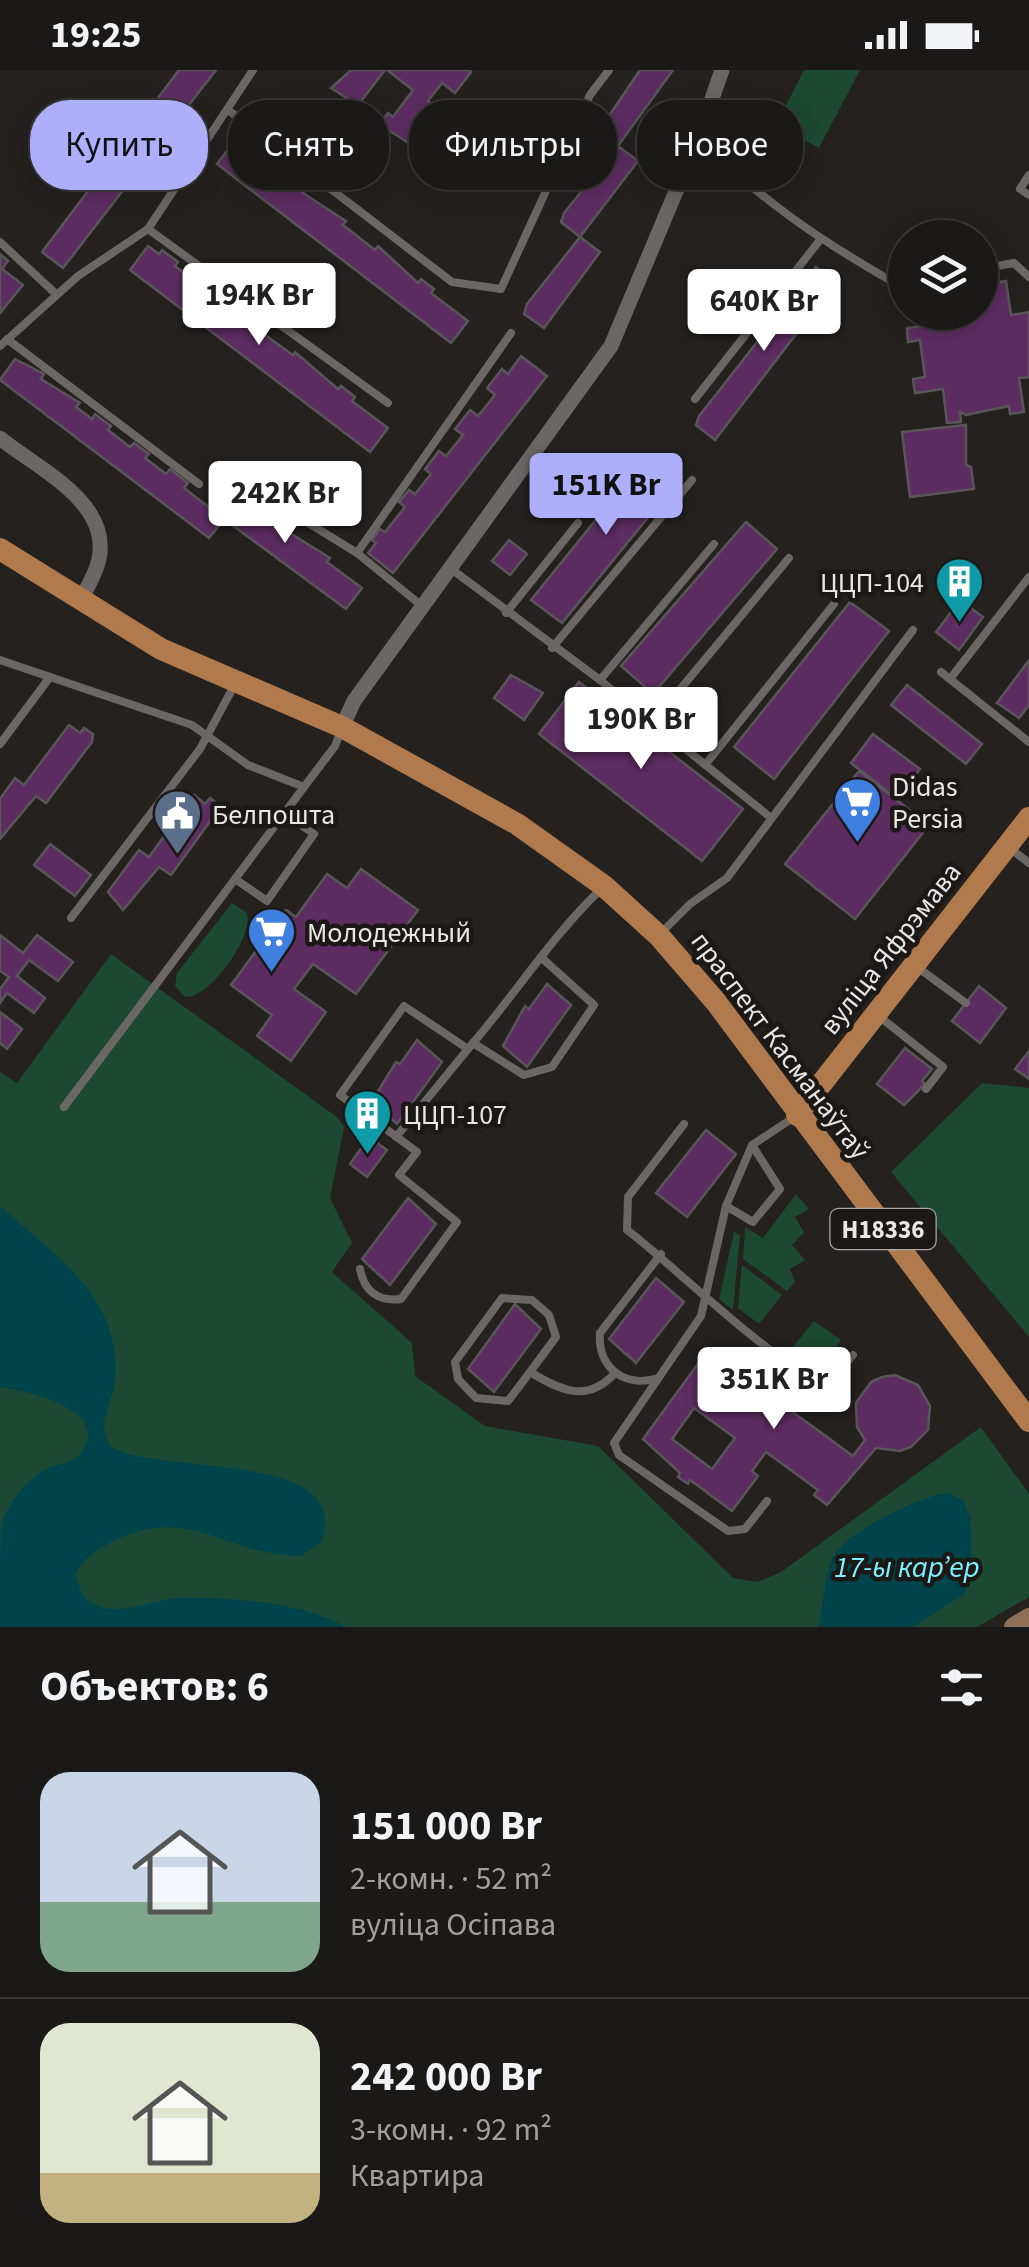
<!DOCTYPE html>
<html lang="ru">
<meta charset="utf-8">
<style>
body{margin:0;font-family:"Source Sans 3",sans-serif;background:#282624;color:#f1f3f6;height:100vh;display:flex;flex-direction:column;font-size:38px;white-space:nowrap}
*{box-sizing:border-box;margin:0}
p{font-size:32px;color:#a0a0a1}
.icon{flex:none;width:55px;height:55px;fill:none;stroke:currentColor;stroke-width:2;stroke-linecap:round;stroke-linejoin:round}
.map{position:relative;height:1557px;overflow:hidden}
.panel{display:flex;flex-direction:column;background:#1b1917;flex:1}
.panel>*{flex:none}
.hud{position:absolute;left:30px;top:30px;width:970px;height:90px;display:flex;gap:20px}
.buttons{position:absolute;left:888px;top:150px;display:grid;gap:20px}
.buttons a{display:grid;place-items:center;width:110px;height:110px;border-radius:50%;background:#1b1917;box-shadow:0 5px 25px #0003,0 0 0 2px #393836;font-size:50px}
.price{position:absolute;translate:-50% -85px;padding:0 22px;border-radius:10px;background:#fff;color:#222;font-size:32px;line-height:65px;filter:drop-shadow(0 2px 5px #0008)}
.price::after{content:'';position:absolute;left:50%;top:60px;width:30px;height:22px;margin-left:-15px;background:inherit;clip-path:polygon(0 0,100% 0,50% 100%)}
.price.on{background:#adaffb;color:#111}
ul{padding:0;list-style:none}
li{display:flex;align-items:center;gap:30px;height:250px;padding:0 40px}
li+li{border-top:2px solid #393836}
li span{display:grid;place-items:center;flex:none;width:280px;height:200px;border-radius:30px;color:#555}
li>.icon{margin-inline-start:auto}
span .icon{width:120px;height:120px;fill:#fffc;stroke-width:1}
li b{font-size:42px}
h2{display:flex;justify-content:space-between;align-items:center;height:120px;padding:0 40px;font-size:42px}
.chip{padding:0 35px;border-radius:40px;background:#1b1917;box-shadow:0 5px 25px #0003,0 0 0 2px #393836;font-size:35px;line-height:90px}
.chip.on{background:#adaffb;color:#111}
.status{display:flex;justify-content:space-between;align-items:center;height:70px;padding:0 50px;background:#1b1917;direction:ltr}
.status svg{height:28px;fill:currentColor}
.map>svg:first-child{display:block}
</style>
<div class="status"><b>19:25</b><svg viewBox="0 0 49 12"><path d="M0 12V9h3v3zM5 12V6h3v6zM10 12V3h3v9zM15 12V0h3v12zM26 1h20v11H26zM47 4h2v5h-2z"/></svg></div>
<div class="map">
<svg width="1029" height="1557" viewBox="0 0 1029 1557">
<rect width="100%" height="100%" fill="#24211f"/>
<!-- green -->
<g fill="#1b4933">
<path d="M 804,0 L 860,0 L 819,78 L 776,55 Z"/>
<path d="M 232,833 L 247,843 C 255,865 209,929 185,927 L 175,916 L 177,903 Z"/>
<path d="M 111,884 L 337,1047 L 344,1057 L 330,1128 L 352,1173 L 332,1202 L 412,1273 L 415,1306 L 485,1356 L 598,1376 L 733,1508 L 758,1512 L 781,1502 L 981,1357 L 1029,1424 L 1029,1527 L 977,1557 L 0,1557 L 0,1002 L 17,1013 Z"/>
<path d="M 982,1013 L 1029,1018 L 1029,1267 L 891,1102 Z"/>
<path d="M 796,1124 L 809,1139 L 795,1147 L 804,1162 L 792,1175 L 805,1190 L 790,1199 L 795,1212 L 787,1221 L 743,1189 L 745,1157 L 763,1168 Z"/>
<path d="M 734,1162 L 740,1165 L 733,1240 L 719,1229 Z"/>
<path d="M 742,1195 L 782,1225 L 759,1254 L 738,1238 Z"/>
<path d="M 814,1251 L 841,1270 L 821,1298 L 792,1278 Z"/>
</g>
<!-- water -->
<g fill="#00444b">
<path d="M 0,1136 C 55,1186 122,1226 115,1310 C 113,1334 95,1353 110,1376 C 154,1407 355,1377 321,1472 L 301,1486 C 226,1486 186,1430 108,1474 C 94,1482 81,1491 75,1505 L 83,1526 C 111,1553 145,1530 179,1528 C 230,1527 302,1532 346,1557 L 0,1557 C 0,1530 0,1480 1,1456 C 8,1434 27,1407 49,1398 C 61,1393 74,1393 82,1381 C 112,1340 25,1320 0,1317 Z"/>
<path d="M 947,1423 L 963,1430 L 970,1447 L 972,1506 L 964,1524 L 913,1557 L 819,1557 C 824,1536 823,1507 833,1488 C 845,1462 919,1427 947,1423 Z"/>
</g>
<!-- building -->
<g fill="#5d2d62" stroke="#595659" stroke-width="2.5" fill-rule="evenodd">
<path d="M 179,0 L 216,0 L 63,198 L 42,182 Z"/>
<path d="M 351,0 L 385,0 L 358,35 L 331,18 Z"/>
<path d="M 387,0 L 469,0 L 471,2 L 455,23 L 442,13 L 428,31 L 442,41 L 426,62 L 419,57 L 407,72 L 379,54 L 388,43 L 393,47 L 413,20 Z"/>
<path d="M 640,0 L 673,0 L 618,76 L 598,62 Z"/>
<path d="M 235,70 L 261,84 L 258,88 L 306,119 L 303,123 L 346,151 L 343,155 L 375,180 L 378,176 L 418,213 L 421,209 L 434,219 L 431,223 L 468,251 L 451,273 L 217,94 Z"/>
<path d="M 618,76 L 638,91 L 580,167 L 561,152 L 564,143 Z"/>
<path d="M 580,167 L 600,182 L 544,258 L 524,244 L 527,234 Z"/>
<path d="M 148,176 L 159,184 L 162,180 L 178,192 L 175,196 L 206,219 L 208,216 L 249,252 L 251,248 L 264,258 L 261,262 L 293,285 L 295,282 L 338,319 L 341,316 L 355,327 L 352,331 L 388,358 L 370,382 L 130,200 Z"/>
<path d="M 0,184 L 8,191 L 2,199 L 23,215 L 0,243 Z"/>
<path d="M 816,197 L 836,212 L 715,370 L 696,355 L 699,346 Z"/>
<path d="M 1006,211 L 1011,245 L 1029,242 L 1029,307 L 1019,308 L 1024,342 L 1010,344 L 1009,336 L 966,345 L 960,342 L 961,352 L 947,353 L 943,319 L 915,323 L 913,309 L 925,307 L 920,270 L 908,272 L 907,258 L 933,255 L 932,242 L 980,242 L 980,220 L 993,221 L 992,213 Z"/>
<path d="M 521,286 L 547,306 L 393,503 L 368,483 L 376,473 L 372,470 L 380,459 L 385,462 L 405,437 L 399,432 L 409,420 L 415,424 L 431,404 L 425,399 L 439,381 L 446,386 L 463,365 L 455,359 L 470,340 L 478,346 L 495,325 L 487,318 L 502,299 L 508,304 Z"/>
<path d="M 15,289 L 44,304 L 41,309 L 80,333 L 76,337 L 92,349 L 95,344 L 111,356 L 108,360 L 130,377 L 134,373 L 149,384 L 145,388 L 166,404 L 170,399 L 188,413 L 184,418 L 224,449 L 209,468 L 0,310 Z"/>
<path d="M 966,355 L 966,395 L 971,397 L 974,419 L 910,427 L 902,362 Z"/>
<path d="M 649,384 L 681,407 L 562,553 L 531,530 Z"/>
<path d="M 226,415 L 232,420 L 235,416 L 247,424 L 243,429 L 269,448 L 272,445 L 285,455 L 282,458 L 330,488 L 327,492 L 362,518 L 346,539 L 209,438 Z"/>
<path d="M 746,452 L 777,479 L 653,624 L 621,596 Z"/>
<path d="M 509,470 L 527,484 L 510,505 L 492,491 Z"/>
<path d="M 960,530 L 983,547 L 959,580 L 936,562 Z"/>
<path d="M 850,532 L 889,561 L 774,709 L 734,677 Z"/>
<path d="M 1029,590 L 1029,635 L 1019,648 L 997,633 Z"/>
<path d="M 511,605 L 543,623 L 524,650 L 494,628 Z"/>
<path d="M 579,612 L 743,739 L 702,791 L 539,664 Z"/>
<path d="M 907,615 L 982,674 L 966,694 L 891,635 Z"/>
<path d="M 69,655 L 80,663 L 84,658 L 93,664 L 92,672 L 46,733 L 36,726 L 0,769 L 0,729 L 15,708 L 24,715 Z"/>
<path d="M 873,664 L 920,699 L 897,729 L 851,693 Z"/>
<path d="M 859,701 L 929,755 L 855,849 L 785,794 Z"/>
<path d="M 194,725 L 205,734 L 210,728 L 218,734 L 214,739 L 217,742 L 171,805 L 159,797 L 123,840 L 108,822 L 139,780 L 149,787 Z"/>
<path d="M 50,774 L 91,805 L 75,826 L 34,795 Z"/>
<path d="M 361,799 L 418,840 L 356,924 L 313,894 L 294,919 L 326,942 L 291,991 L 257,966 L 272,945 L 231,915 L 286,840 L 296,847 L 327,804 L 347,818 Z"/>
<path d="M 0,865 L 23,883 L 37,865 L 73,892 L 58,911 L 29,890 L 17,906 L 45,928 L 34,943 L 7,923 L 0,933 L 0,919 L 9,907 L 0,901 Z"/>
<path d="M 547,914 L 571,935 L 527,997 L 503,976 L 525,936 L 529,939 Z"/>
<path d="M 979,916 L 1006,938 L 980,973 L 952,951 Z"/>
<path d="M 0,942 L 22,959 L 7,979 L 0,973 Z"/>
<path d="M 417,970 L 442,992 L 397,1054 L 372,1031 L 396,992 L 400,994 Z"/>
<path d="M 905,978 L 932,999 L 922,1011 L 925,1014 L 904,1035 L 877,1014 Z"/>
<path d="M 1029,981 L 1029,1009 L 1015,999 Z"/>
<path d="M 706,1060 L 736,1084 L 687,1147 L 656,1123 Z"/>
<path d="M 369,1067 L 387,1080 L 367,1107 L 350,1094 Z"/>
<path d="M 408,1128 L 436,1154 L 390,1215 L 362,1189 Z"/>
<path d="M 656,1208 L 684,1232 L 636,1293 L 609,1269 Z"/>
<path d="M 515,1234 L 541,1259 L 494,1322 L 468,1299 Z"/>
<path d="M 708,1280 L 853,1386 L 865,1370 L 857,1357 L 856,1333 L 871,1312 L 882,1307 L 895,1305 L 918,1315 L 930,1336 L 928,1360 L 911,1377 L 900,1381 L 876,1378 L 827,1435 L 814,1425 L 818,1420 L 766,1382 L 752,1401 L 758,1406 L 732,1441 L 690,1410 L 688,1414 L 678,1407 L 680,1403 L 643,1369 ZM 694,1338 L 735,1368 L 712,1399 L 672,1369 Z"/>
</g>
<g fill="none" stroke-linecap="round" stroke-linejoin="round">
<!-- lane -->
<g stroke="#6b6765" stroke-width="8">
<path d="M 228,40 L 452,212 L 501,219 L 590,25 L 609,0"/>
<path d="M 698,69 C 765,132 813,166 893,212 L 905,210"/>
<path d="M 1029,105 L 1020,119 L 1029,125"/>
<path d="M 148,159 L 388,333"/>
<path d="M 0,172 L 56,224"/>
<path d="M 980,199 L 1014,193 L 1029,207"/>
<path d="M 7,269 L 199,414"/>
<path d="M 0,276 L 78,206 L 148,159 L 253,0"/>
<path d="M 695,329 L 820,170"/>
<path d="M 244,413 L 357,483"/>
<path d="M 450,498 L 600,610 L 770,747"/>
<path d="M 422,536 L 357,483 L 511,263"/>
<path d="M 506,543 L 578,453"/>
<path d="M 552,578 L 692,410"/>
<path d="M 0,590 L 192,655 L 248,695 L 304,717"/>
<path d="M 941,602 L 1029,672"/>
<path d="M 950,609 L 1029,507"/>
<path d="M 600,610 L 714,474"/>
<path d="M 653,652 L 789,488"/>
<path d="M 0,674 L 50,607"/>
<path d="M 705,695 L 834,534"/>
<path d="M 1011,779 L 1029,793"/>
<path d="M 235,809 L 267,831 L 314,764 L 285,744"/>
<path d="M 71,848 L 200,679 L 235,614"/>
<path d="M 662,862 L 690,834 L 727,808 L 913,560"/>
<path d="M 917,897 L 966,933"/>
<path d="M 880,947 L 943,997 L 926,1019"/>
<path d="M 473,973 L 524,1005 L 552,997 L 594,935 L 543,889"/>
<path d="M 64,1037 L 304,717 L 335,676 L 342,658"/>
<path d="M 684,1054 L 628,1127 L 627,1160 C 666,1188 792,1313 830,1312 L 853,1285"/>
<path d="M 396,1067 L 468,979"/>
<path d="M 726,1136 L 753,1152 L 780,1119 L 752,1075"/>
<path d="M 360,1199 C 364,1221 378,1232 401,1229 L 457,1152 L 399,1105 L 417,1082 L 340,1025 L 404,936 L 468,979 C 514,926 551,867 601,819"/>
<path d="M 530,1302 L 556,1267 L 549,1245 L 532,1230 L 502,1228 L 455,1292 L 458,1309 L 476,1328 L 508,1331 L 530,1302 C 560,1320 587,1334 615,1303"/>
<path d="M 658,1308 C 625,1319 597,1297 600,1263 L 661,1184"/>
<path d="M 767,1431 L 745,1459 L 728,1461 L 619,1385 L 614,1373 L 701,1246 L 726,1136 L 752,1075 L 793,1048"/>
</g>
<!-- street -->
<g stroke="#6b6765" stroke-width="15">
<path d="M 0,368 C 36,398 111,431 99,489 C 96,504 86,519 80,532"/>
<path d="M 342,657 L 354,631 L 611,276 L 698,69 L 722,0"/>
</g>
<!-- secondary -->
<path stroke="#8e7058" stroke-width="20" d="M 1014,1557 L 1029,1548"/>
<!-- primary -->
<g stroke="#b07a4c" stroke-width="22">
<path d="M 0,479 L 161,579 L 342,657 L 517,754 L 604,816 L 659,866 L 716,932 L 1029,1351"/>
<path d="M 797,1045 L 1029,748"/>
</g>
</g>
<!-- icons -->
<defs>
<symbol id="building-pin" viewBox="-11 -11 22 30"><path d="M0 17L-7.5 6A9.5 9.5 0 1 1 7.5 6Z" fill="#0f9aa8" stroke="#1b1816"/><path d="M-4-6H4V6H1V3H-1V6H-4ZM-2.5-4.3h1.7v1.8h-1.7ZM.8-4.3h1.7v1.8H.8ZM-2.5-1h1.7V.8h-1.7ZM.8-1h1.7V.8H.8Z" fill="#fff"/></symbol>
<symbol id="supermarket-pin" viewBox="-11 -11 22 30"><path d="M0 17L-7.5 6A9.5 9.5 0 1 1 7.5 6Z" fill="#3f7fe0" stroke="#1b1816"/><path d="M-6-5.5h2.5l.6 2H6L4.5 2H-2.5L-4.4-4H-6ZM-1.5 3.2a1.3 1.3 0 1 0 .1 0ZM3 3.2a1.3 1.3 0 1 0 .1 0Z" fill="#fff"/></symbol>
<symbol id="civic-pin" viewBox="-11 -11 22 30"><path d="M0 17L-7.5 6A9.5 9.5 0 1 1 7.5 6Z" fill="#5c6f8a" stroke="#1b1816"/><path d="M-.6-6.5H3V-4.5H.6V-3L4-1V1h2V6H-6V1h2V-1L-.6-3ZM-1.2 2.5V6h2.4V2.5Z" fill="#fff"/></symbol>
</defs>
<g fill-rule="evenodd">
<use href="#building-pin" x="932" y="484" width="55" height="75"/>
<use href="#supermarket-pin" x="830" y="704" width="55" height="75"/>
<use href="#civic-pin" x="150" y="716" width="55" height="75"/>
<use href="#supermarket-pin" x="244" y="834" width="55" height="75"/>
<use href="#building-pin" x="340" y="1016" width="55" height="75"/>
</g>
<g text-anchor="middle" stroke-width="9" stroke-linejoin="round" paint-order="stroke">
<!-- shield labels -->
<rect fill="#1b1816" stroke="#aba9a8" stroke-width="2.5" x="830.5" y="1139" width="105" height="40" rx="8"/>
<g font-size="25" font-weight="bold" fill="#e9e7e6">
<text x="883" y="1168">Н18336</text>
</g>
<!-- poi labels -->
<g font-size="28" fill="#e9e7e6" stroke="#1b1816" text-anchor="start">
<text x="924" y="522" text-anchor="end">ЦЦП-104</text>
<text x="892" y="726">Didas<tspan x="892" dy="32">Persia</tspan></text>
<text x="212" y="754">Белпошта</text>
<text x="307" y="872">Молодежный</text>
<text x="403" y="1054">ЦЦП-107</text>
</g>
<!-- street labels -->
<g font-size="28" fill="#e9e7e6" stroke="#1b1816">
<text transform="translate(890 878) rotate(-52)" y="10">вуліца Яфрэмава</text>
<text transform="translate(781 975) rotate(53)" y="10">праспект Касманаўтаў</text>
</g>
<!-- water labels -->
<g font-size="30" font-style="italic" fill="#7deffe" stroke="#1b1816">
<text x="907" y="1507">17-ы кар’ер</text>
</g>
</g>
</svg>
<div class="buttons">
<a><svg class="icon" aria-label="layers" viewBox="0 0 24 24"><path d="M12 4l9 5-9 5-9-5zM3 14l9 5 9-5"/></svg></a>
</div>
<b class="price" style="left:259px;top:278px">194K Br</b>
<b class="price" style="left:764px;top:284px">640K Br</b>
<b class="price on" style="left:606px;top:468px">151K Br</b>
<b class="price" style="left:285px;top:476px">242K Br</b>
<b class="price" style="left:641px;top:702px">190K Br</b>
<b class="price" style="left:774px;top:1362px">351K Br</b>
<div class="hud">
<a class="chip on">Купить</a>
<a class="chip">Снять</a>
<a class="chip">Фильтры</a>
<a class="chip">Новое</a>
</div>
</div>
<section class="panel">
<h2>Объектов: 6<svg class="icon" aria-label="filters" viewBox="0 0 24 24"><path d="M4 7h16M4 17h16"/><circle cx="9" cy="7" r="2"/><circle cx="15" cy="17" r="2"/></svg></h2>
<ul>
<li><span style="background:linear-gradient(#c9d6e8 65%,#7fa58c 0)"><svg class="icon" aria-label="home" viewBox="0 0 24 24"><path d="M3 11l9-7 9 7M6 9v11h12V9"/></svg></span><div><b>151 000 Br</b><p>2-комн. · 52 m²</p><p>вуліца Осіпава</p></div></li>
<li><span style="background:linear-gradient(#dfe7d0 75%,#c2b280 0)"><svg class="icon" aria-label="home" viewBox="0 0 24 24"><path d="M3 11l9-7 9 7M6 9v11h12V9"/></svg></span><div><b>242 000 Br</b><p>3-комн. · 92 m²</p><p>Квартира</p></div></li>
</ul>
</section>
